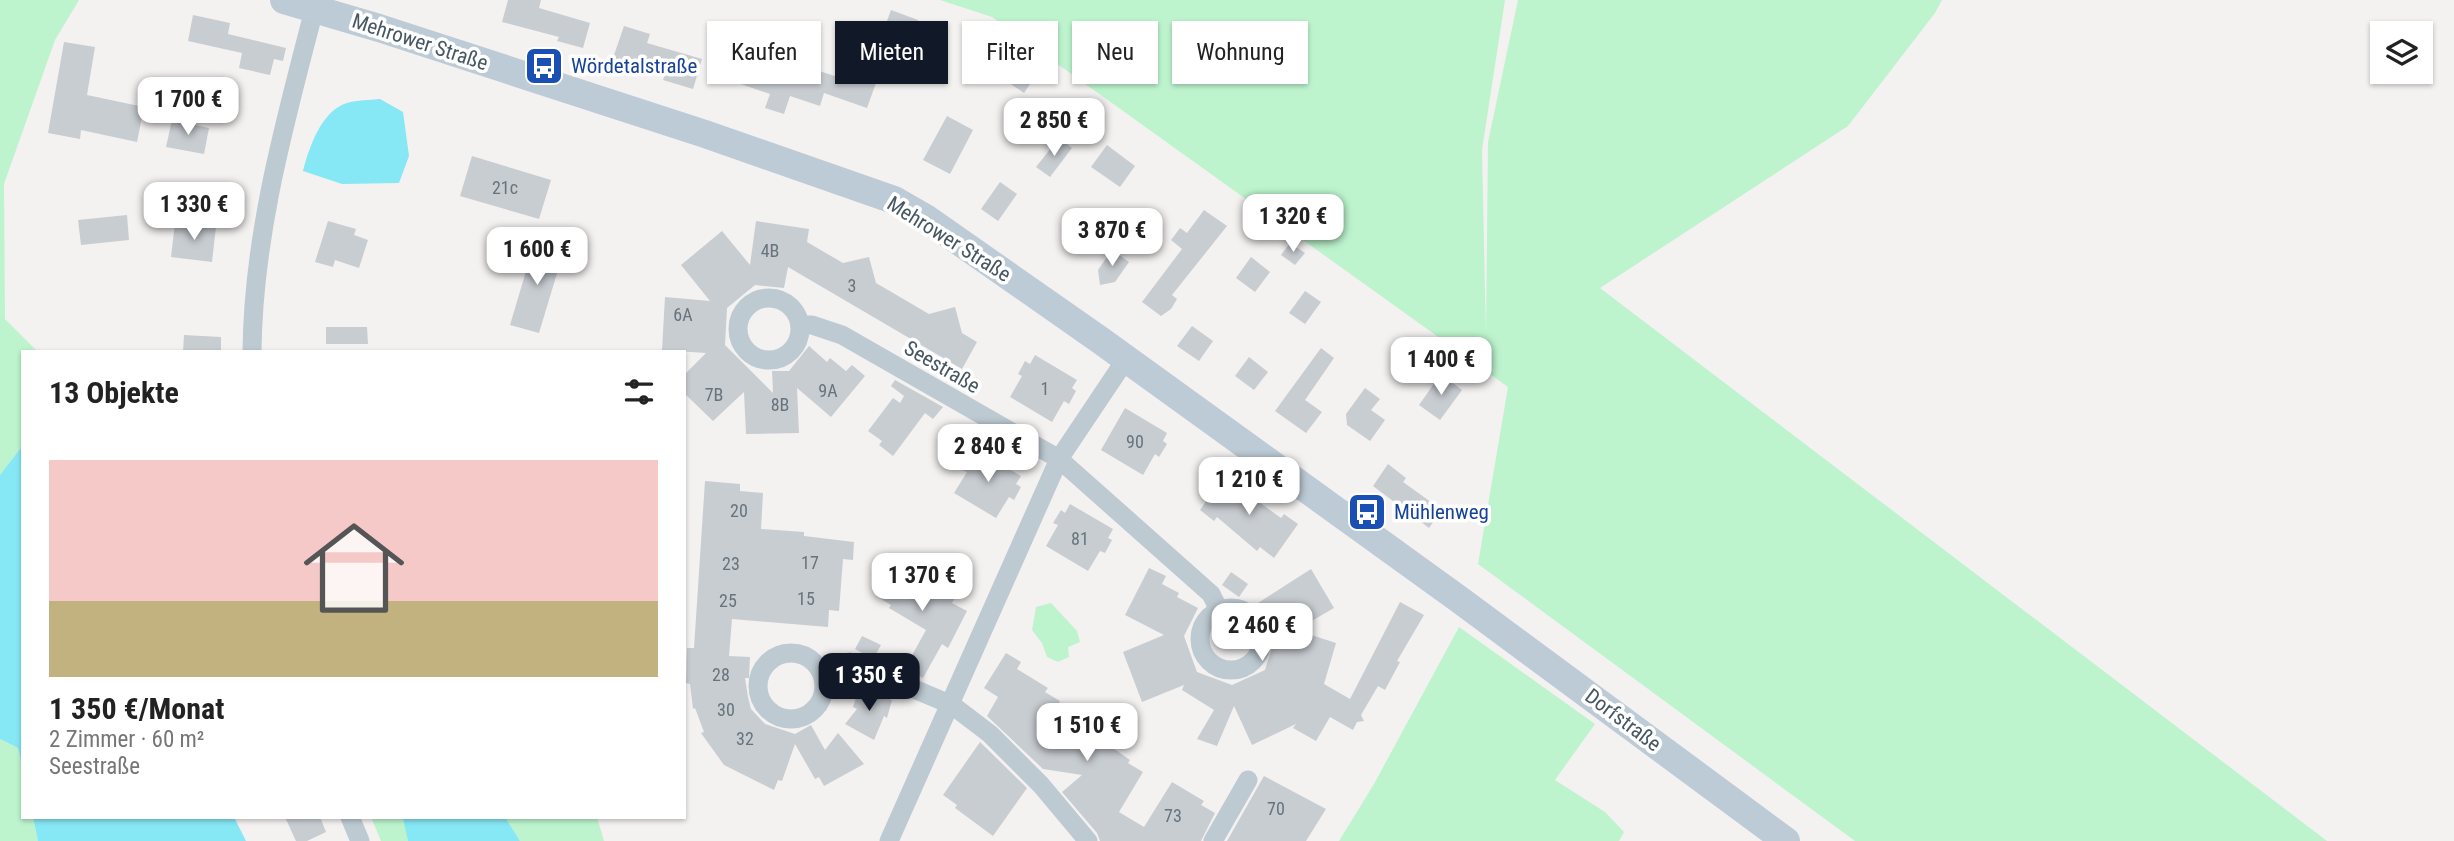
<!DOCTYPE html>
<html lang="de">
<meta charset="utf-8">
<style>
body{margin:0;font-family:"Roboto Condensed",sans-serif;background:#f2f2f2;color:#222;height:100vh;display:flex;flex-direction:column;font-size:26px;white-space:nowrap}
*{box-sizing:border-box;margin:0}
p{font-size:23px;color:#767676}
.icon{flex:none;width:38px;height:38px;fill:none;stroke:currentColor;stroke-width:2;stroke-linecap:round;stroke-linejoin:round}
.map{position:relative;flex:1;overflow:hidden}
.details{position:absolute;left:21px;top:350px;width:665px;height:469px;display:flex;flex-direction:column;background:#fff;border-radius:0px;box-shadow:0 2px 5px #0004}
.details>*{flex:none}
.top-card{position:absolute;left:707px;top:21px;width:665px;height:63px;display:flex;gap:14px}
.fabs{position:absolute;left:2370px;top:21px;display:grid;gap:14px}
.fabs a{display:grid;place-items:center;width:63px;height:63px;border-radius:0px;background:#fff;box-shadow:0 2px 5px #0004;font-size:35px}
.price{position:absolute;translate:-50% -60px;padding:0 16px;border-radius:14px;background:#fff;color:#222;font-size:23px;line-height:46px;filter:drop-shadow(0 2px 4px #0008)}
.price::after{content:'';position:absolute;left:50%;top:42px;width:21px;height:16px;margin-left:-10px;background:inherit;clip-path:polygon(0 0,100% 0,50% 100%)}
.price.current{background:#111827;color:#fff}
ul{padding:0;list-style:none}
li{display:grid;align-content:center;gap:14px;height:371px;padding:0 28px}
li+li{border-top:2px solid #e0e0e0}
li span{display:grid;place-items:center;height:217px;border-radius:0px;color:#555}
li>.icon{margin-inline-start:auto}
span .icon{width:126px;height:126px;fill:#fffc;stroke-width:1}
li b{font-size:30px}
h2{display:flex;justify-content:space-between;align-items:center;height:84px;padding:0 28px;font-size:30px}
.pill{padding:0 24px;border-radius:0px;background:#fff;box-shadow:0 2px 5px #0004;font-size:24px;line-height:63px}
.pill.current{background:#111827;color:#fff}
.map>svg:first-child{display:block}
</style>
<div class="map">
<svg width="2454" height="841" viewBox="0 0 2454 841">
<rect width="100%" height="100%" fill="#f4f1f1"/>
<!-- green -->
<g fill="#bdf4ce">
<path d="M 0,0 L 79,0 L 55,40 L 4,184 L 5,319 L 38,352 L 23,352 L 23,445 L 0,475 Z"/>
<path d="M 940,0 L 1505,0 L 1482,150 L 1486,335 L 1488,142 L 1518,0 L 1942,0 L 1935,13 L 1848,126 L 1600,288 L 2327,841 L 1855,841 L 1478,564 L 1508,387 L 992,17 Z"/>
<path d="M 1051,603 L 1077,631 L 1080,642 L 1068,647 L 1069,657 L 1058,662 L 1047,657 L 1042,643 L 1032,630 L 1036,607 Z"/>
<path d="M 1459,627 L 1595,724 L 1555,780 L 1605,812 L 1624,832 L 1619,841 L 1339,841 L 1374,784 Z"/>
<path d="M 0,739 L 18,748 L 23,768 L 23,817 L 33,817 L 38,841 L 0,841 Z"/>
<path d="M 371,817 L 405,817 L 408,841 L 381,841 Z"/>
<path d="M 505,817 L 597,817 L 604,841 L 520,841 Z"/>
</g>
<!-- water -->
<g fill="#86e7f5">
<path d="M 380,99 L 403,112 L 409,156 L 399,183 L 342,184 L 303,171 C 309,148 321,111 347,103 C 357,100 370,100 380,99 Z"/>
<path d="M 23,445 L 23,768 L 18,748 L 0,739 L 0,475 Z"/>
<path d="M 33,817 L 234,817 L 246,841 L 38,841 Z"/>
<path d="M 505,817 L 520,841 L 408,841 L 403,818 Z"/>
</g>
<!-- building -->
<g fill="#c8cdd2">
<path d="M 508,0 L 541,0 L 539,8 L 590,23 L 583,48 L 557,41 L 559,37 L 502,22 Z"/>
<path d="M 891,10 L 918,20 L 908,47 L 881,37 Z"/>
<path d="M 193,15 L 230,23 L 228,34 L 286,48 L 283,61 L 274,59 L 270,75 L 239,68 L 242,53 L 188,41 Z"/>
<path d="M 624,26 L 650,34 L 647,43 L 702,59 L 693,89 L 663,80 L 665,75 L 613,58 Z"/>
<path d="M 64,42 L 95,47 L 87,95 L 144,107 L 137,142 L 81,130 L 80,139 L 48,133 Z"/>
<path d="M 1024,44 L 1047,59 L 1024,93 L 1002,78 Z"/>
<path d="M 740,46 L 799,72 L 801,65 L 850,81 L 852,75 L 876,83 L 867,108 L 824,93 L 820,106 L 790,96 L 784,114 L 765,108 L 770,94 L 729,80 Z"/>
<path d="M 947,116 L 973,130 L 950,174 L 923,160 Z"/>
<path d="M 172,120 L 209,128 L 204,154 L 166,147 Z"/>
<path d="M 1059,138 L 1072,148 L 1050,177 L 1036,167 Z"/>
<path d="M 1107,145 L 1135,166 L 1120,187 L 1091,167 Z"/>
<path d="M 472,156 L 551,180 L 539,219 L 460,196 Z"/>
<path d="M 1000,182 L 1017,194 L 998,221 L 981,209 Z"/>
<path d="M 1204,210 L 1227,226 L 1172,295 L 1177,299 L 1171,309 L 1161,316 L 1142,302 L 1182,249 L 1171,240 L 1180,228 L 1187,233 Z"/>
<path d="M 127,215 L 129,240 L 81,245 L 78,220 Z"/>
<path d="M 328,221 L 356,229 L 354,235 L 368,240 L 359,268 L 335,260 L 333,267 L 315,262 Z"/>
<path d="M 756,221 L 809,229 L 807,242 L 843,263 L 869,257 L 876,283 L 929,314 L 955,307 L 962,333 L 977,342 L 962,369 L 788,267 L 784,288 L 755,285 L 727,308 L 725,345 L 773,393 L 772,371 L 789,371 L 809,346 L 827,362 L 830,358 L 846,371 L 852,365 L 865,376 L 831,417 L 797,388 L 799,433 L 746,434 L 744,392 L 713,421 L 684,393 L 684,375 L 706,353 L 662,350 L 665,297 L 710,301 L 681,265 L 722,231 L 750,265 Z"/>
<path d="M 175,223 L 216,227 L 212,262 L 171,257 Z"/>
<path d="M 535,241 L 564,250 L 539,333 L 510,325 Z"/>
<path d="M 1290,243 L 1305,253 L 1295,265 L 1281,255 Z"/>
<path d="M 1112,250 L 1129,262 L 1115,282 L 1100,285 L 1098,270 Z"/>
<path d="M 1251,257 L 1270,272 L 1255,292 L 1236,278 Z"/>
<path d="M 1305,291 L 1321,302 L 1305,324 L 1289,313 Z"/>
<path d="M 1192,326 L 1213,341 L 1199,361 L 1177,346 Z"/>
<path d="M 326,327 L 367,327 L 368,344 L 326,344 Z"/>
<path d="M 184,335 L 221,337 L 221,352 L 183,352 Z"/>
<path d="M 1321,348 L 1334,358 L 1305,400 L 1322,412 L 1306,433 L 1275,411 Z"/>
<path d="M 1035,355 L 1077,380 L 1072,388 L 1076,391 L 1069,404 L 1064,401 L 1052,422 L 1010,397 L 1022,376 L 1018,374 L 1025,361 L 1030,364 Z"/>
<path d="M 1249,357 L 1268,372 L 1254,390 L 1235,376 Z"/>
<path d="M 1441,374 L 1462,390 L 1440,420 L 1419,405 Z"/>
<path d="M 895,380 L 943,407 L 933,419 L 925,413 L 893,456 L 879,445 L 882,441 L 868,431 L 893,398 L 900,403 L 904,396 L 891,386 Z"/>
<path d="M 1365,388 L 1380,399 L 1371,410 L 1385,420 L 1370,441 L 1347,425 L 1346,414 Z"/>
<path d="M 1125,408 L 1167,433 L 1163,441 L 1167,444 L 1159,457 L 1155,454 L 1143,475 L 1101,450 Z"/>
<path d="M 979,451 L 1021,476 L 1016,484 L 1021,487 L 1014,500 L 1009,497 L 996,518 L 954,493 L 967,472 L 962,470 L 970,457 L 974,459 Z"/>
<path d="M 1388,464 L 1406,478 L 1403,482 L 1442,510 L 1429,528 L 1373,486 Z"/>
<path d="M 1223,477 L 1238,487 L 1240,483 L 1255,493 L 1252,497 L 1281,518 L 1284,514 L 1298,524 L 1274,558 L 1260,547 L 1257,551 L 1217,517 L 1214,521 L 1200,510 Z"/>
<path d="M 705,481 L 740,484 L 740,491 L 763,493 L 761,529 L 804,532 L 804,536 L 854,542 L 853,560 L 843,559 L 839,611 L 829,610 L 828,627 L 732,619 L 729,656 L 750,657 L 749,678 L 745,678 L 748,697 L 751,709 L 765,724 L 795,734 L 811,725 L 825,750 L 838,733 L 864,764 L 824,786 L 819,777 L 815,779 L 795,744 L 782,781 L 778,780 L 774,790 L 724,765 L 701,733 L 704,732 L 695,708 L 693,709 L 690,684 L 686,683 L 687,648 L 694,648 Z"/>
<path d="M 1070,504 L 1113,529 L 1108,538 L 1112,540 L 1105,553 L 1100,551 L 1088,571 L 1046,546 L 1058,525 L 1053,523 L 1061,510 L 1065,513 Z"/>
<path d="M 895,560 L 911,568 L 909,572 L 954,599 L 952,603 L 967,611 L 948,648 L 942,644 L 923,678 L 905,668 L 926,630 L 889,608 L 891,605 L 876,596 Z"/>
<path d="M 1149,568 L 1166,576 L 1162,584 L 1179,593 L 1177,597 L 1198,608 L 1184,636 L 1197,672 L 1232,685 L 1265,670 L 1272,648 L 1276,634 L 1258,603 L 1311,569 L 1334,608 L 1296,630 L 1336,643 L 1324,684 L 1350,699 L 1400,602 L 1424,615 L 1397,661 L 1400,662 L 1385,690 L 1378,686 L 1361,715 L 1364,721 L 1357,722 L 1353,730 L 1330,717 L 1316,741 L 1293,728 L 1296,724 L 1252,745 L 1234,706 L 1217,746 L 1197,739 L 1214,710 L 1182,690 L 1184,685 L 1142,702 L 1123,652 L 1164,635 L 1125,615 Z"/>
<path d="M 1231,572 L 1248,584 L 1239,597 L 1222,585 Z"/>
<path d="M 862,636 L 881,645 L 873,659 L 855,649 Z"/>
<path d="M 1006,653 L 1021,662 L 1017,669 L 1048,688 L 1045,692 L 1060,701 L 1058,705 L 1088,725 L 1086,729 L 1130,760 L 1128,763 L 1143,772 L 1119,812 L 1144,827 L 1172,782 L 1204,801 L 1201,805 L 1215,813 L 1201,841 L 1100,841 L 1097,833 L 1062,792 L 1082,775 L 1043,769 L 987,716 L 998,697 L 984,688 Z"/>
<path d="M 859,689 L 892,700 L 887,718 L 884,716 L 874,740 L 845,724 L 857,709 L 853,707 Z"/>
<path d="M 980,742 L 1027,788 L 993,836 L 955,808 L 957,805 L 943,795 Z"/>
<path d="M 1264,776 L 1326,809 L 1306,841 L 1227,841 Z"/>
<path d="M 285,817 L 320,817 L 326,832 L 307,841 L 296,841 Z"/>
</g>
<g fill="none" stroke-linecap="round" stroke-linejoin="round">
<!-- minor -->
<g stroke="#becad2" stroke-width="19">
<circle cx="769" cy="329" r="31"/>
<path d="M 800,325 L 812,325 L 842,335 L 1059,459 L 1211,594 L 1219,610"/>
<path d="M 252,352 C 253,235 285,122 314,10"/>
<circle cx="1231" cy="639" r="31"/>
<circle cx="791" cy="686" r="33"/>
<path d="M 820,670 L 850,662 L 952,705 L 990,734 L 1041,785 L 1088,841"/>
<path d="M 350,817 L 360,841"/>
<path d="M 889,841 L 1059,459 L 1126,359"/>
<path d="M 1213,841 L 1248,780"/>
</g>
<!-- secondary -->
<path stroke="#bdcbd6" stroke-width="28" d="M 284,0 L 379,28 L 705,134 L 894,200 L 927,219 L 1100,340 L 1460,600 L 1786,841"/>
</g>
<!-- icons -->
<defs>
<symbol id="bus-square" viewBox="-11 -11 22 22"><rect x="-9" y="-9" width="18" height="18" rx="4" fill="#1a4fb4" stroke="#fff"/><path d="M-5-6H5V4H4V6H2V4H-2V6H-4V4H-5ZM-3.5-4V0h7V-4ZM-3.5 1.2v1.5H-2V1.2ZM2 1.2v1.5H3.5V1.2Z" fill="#fff"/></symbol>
</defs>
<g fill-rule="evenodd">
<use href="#bus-square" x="522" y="44" width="44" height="44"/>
<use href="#bus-square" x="1345" y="490" width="44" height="44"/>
</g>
<g text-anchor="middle" stroke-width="7" stroke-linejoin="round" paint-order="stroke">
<!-- number labels -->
<g font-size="18" fill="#67747d">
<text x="505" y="194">21c</text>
<text x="770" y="257">4B</text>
<text x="852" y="292">3</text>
<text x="683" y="321">6A</text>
<text x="1045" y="395">1</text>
<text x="828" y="397">9A</text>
<text x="714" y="401">7B</text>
<text x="780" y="411">8B</text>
<text x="1135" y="448">90</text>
<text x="739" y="517">20</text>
<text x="1080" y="545">81</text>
<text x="810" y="569">17</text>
<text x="731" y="570">23</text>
<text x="806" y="605">15</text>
<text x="728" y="607">25</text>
<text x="721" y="681">28</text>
<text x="726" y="716">30</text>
<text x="745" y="745">32</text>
<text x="1276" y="815">70</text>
<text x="1173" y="822">73</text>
</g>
<!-- street labels -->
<g font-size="21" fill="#475761" stroke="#fff">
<text transform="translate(420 42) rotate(18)" y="7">Mehrower Straße</text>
<text transform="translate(949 239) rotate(32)" y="7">Mehrower Straße</text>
<text transform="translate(942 367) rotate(30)" y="7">Seestraße</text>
<text transform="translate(1623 720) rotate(37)" y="7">Dorfstraße</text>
</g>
<!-- transit labels -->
<g font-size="21" fill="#164399" stroke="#fff" text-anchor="start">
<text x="571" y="73">Wördetalstraße</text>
<text x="1394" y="519">Mühlenweg</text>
</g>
</g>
</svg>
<div class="fabs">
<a><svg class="icon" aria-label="layers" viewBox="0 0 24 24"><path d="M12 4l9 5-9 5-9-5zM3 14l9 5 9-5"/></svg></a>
</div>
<b class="price" style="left:188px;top:137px">1 700 €</b>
<b class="price" style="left:1054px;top:158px">2 850 €</b>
<b class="price" style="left:194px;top:242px">1 330 €</b>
<b class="price" style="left:1293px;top:254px">1 320 €</b>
<b class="price" style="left:1112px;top:268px">3 870 €</b>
<b class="price" style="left:537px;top:287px">1 600 €</b>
<b class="price" style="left:1441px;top:397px">1 400 €</b>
<b class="price" style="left:988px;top:484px">2 840 €</b>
<b class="price" style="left:1249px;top:517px">1 210 €</b>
<b class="price" style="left:922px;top:613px">1 370 €</b>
<b class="price" style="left:1262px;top:663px">2 460 €</b>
<b class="price current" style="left:869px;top:713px">1 350 €</b>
<b class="price" style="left:1087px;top:763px">1 510 €</b>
<div class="top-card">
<a class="pill">Kaufen</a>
<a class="pill current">Mieten</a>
<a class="pill">Filter</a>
<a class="pill">Neu</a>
<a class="pill">Wohnung</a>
</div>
<section class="details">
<h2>13 Objekte<svg class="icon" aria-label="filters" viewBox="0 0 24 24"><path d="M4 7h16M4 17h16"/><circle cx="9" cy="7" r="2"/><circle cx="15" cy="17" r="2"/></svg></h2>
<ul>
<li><span style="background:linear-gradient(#f6c9c9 65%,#c2b280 0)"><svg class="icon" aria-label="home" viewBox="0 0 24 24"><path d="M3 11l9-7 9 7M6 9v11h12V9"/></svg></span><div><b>1 350 €/Monat</b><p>2 Zimmer · 60 m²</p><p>Seestraße</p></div></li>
</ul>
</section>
</div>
